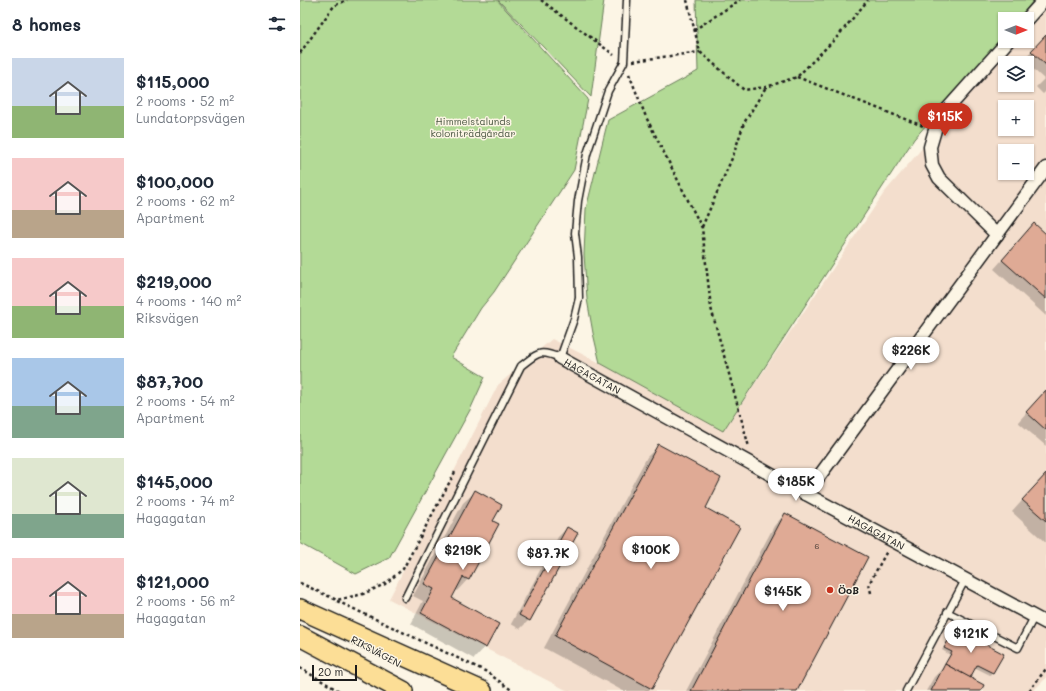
<!DOCTYPE html>
<meta charset="utf-8">
<style>
body{margin:0;font-family:Mali,sans-serif;background:#f6f6f7;color:#1f2937;height:100vh;display:flex;flex-direction:column;font-size:15px;white-space:nowrap}
*{box-sizing:border-box;margin:0}
p{font-size:13px;color:#747a83}
.icon{flex:none;width:22px;height:22px;fill:none;stroke:currentColor;stroke-width:2;stroke-linecap:round;stroke-linejoin:round}
.map{position:relative;flex:1;overflow:hidden}
.details{display:flex;flex-direction:column;background:#fff;width:300px}
.details>*{flex:none}
.needle{width:26px;rotate:90deg}
.fabs{position:absolute;left:698px;top:12px;display:grid;gap:8px}
.fabs a{display:grid;place-items:center;width:36px;height:36px;border-radius:0px;background:#fff;box-shadow:0 1px 3px #0004;font-size:20px}
.scale{position:absolute;left:12px;bottom:10px;width:45px;box-sizing:border-box;padding-left:4px;border:2px solid #1c1c1c;border-top:0;font-size:11px;line-height:14px;white-space:nowrap;color:#1c1c1c;-webkit-text-stroke:3px #fcf5e5;paint-order:stroke}
.price{position:absolute;translate:-50% -34px;padding:0 9px;border-radius:14px;background:#fff;color:#222;font-size:13px;line-height:26px;filter:drop-shadow(0 1px 2px #0008)}
.price::after{content:'';position:absolute;left:50%;top:24px;width:12px;height:9px;margin-left:-6px;background:inherit;clip-path:polygon(0 0,100% 0,50% 100%)}
.price.current{background:#c8321e;color:#fff}
ul{padding:0;list-style:none}
li{display:flex;align-items:center;gap:12px;height:100px;padding:0 12px}
li span{display:grid;place-items:center;flex:none;width:112px;height:80px;border-radius:0px;color:#555}
li>.icon{margin-inline-start:auto}
span .icon{width:48px;height:48px;fill:#fffc;stroke-width:1}
li b{font-size:17px}
h2{display:flex;justify-content:space-between;align-items:center;height:48px;padding:0 12px;font-size:17px}
main{display:flex;flex:1;min-height:0}
.map>svg:first-child{display:block}
</style>
<main>
<section class="details">
<h2>8 homes<svg class="icon" aria-label="filters" viewBox="0 0 24 24"><path d="M4 7h16M4 17h16"/><circle cx="9" cy="7" r="2"/><circle cx="15" cy="17" r="2"/></svg></h2>
<ul>
<li><span style="background:linear-gradient(#c9d6e8 60%,#8fb573 0)"><svg class="icon" aria-label="home" viewBox="0 0 24 24"><path d="M3 11l9-7 9 7M6 9v11h12V9"/></svg></span><div><b>$115,000</b><p>2 rooms · 52 m²</p><p>Lundatorpsvägen</p></div></li>
<li><span style="background:linear-gradient(#f6c9c9 65%,#b9a48a 0)"><svg class="icon" aria-label="home" viewBox="0 0 24 24"><path d="M3 11l9-7 9 7M6 9v11h12V9"/></svg></span><div><b>$100,000</b><p>2 rooms · 62 m²</p><p>Apartment</p></div></li>
<li><span style="background:linear-gradient(#f6c9c9 60%,#8fb573 0)"><svg class="icon" aria-label="home" viewBox="0 0 24 24"><path d="M3 11l9-7 9 7M6 9v11h12V9"/></svg></span><div><b>$219,000</b><p>4 rooms · 140 m²</p><p>Riksvägen</p></div></li>
<li><span style="background:linear-gradient(#a9c7e8 60%,#7fa58c 0)"><svg class="icon" aria-label="home" viewBox="0 0 24 24"><path d="M3 11l9-7 9 7M6 9v11h12V9"/></svg></span><div><b>$87,700</b><p>2 rooms · 54 m²</p><p>Apartment</p></div></li>
<li><span style="background:linear-gradient(#dfe7d0 70%,#7fa58c 0)"><svg class="icon" aria-label="home" viewBox="0 0 24 24"><path d="M3 11l9-7 9 7M6 9v11h12V9"/></svg></span><div><b>$145,000</b><p>2 rooms · 74 m²</p><p>Hagagatan</p></div></li>
<li><span style="background:linear-gradient(#f6c9c9 70%,#b9a48a 0)"><svg class="icon" aria-label="home" viewBox="0 0 24 24"><path d="M3 11l9-7 9 7M6 9v11h12V9"/></svg></span><div><b>$121,000</b><p>2 rooms · 56 m²</p><p>Hagagatan</p></div></li>
</ul>
</section>
<div class="map">
<svg width="746" height="691" viewBox="0 0 746 691">
<rect width="100%" height="100%" fill="#fcf5e5"/>
<filter id="ink" filterUnits="userSpaceOnUse"><feTurbulence type="fractalNoise" baseFrequency=".025" numOctaves="2"/><feDisplacementMap in="SourceGraphic" scale="8" xChannelSelector="R" yChannelSelector="G"/><feConvolveMatrix kernelMatrix="1 2 1 2 8 2 1 2 1" color-interpolation-filters="sRGB"/></filter>
<g filter="url(#ink)">
<!-- built -->
<path fill="#f3decd" fill-rule="evenodd" d="M 746,9 L 746,678 L 733,691 L 268,691 L 89,599 L 198,385 L 252,339 L 300,363 L 423,431 L 584,193 L 664,99 L 717,41 L 727,41 L 727,30 ZM 705,63 L 727,63 L 727,85 L 705,85 ZM 705,107 L 727,107 L 727,129 L 705,129 ZM 705,151 L 727,151 L 727,173 L 705,173 Z"/>
<!-- green -->
<g fill="#b3da96" stroke="#687b59">
<path d="M 0,0 L 197,0 L 288,99 L 274,170 L 194,292 L 181,308 L 151,357 L 185,377 L 170,410 L 89,558 L 56,574 L 0,543 Z"/>
<path d="M 198,0 L 304,0 L 291,97 Z"/>
<path d="M 396,0 L 734,0 L 718,19 L 705,19 L 705,34 L 614,139 L 423,431 L 300,363 L 293,333 L 287,299 L 284,254 L 286,209 L 308,120 L 398,71 Z"/>
</g>
<!-- shadow -->
<g fill="#0003">
<path d="M 746,35 L 746,91 L 743,94 L 736,87 L 744,79 L 723,60 Z"/>
<path d="M 726,233 L 746,235 L 746,316 L 694,269 Z"/>
<path d="M 746,391 L 746,446 L 718,422 Z"/>
<path d="M 359,445 L 404,508 L 351,688 L 349,691 L 323,691 L 244,648 L 347,457 Z"/>
<path d="M 746,474 L 746,543 L 712,512 Z"/>
<path d="M 175,492 L 192,522 L 168,579 L 157,591 L 155,590 L 151,599 L 185,647 L 174,659 L 111,624 L 123,601 L 113,596 L 163,503 Z"/>
<path d="M 485,514 L 496,691 L 386,691 L 474,526 Z"/>
<path d="M 267,528 L 229,620 L 220,629 L 211,624 L 258,537 Z"/>
<path d="M 655,629 L 702,654 L 690,675 L 674,667 L 669,678 L 680,691 L 626,691 L 634,677 L 643,668 L 650,655 L 642,650 Z"/>
</g>
<!-- building -->
<g fill="#dfaa95" stroke="#1c1c1c">
<path d="M 746,35 L 746,65 L 731,51 Z"/>
<path d="M 734,223 L 746,234 L 746,299 L 702,260 Z"/>
<path d="M 746,390 L 746,430 L 726,412 Z"/>
<path d="M 358,444 L 421,478 L 406,508 L 440,527 L 352,689 L 255,636 Z"/>
<path d="M 746,474 L 746,521 L 722,500 Z"/>
<path d="M 175,490 L 202,505 L 193,521 L 199,524 L 169,580 L 163,577 L 152,598 L 199,624 L 186,648 L 121,613 L 134,589 L 124,584 Z"/>
<path d="M 485,513 L 568,557 L 497,691 L 391,691 Z"/>
<path d="M 267,527 L 278,533 L 230,621 L 219,615 Z"/>
<path d="M 655,628 L 704,654 L 693,673 L 677,665 L 670,678 L 645,664 L 652,652 L 644,648 Z"/>
<path d="M 645,664 L 684,685 L 681,691 L 631,691 Z"/>
</g>
<g fill="none" stroke-linecap="round" stroke-linejoin="round">
<defs>
<g id="service">
<path d="M 105,598 L 221,366 C 238,353 239,349 260,358 L 274,319 L 279,298 L 278,257 L 275,233 L 278,201 L 287,154 L 308,91 L 324,62 L 327,0"/>
<path d="M 647,612 L 718,648 L 734,617"/>
<path d="M 606,691 L 665,580"/>
</g>
<g id="minor">
<path d="M 727,19 L 744,0"/>
<path d="M 697,235 L 639,178 L 632,165 L 630,147 L 635,130 L 641,116 L 708,41"/>
<path id="s1" d="M 260,358 L 506,494 L 746,623"/>
<path d="M 506,494 L 746,168"/>
</g>
<g id="trunk">
<path d="M 0,609 L 182,691"/>
<path d="M 0,636 L 103,691"/>
</g>
</defs>
<!-- service casing -->
<use href="#service" stroke="#1c1c1c" stroke-width="9"/>
<!-- minor casing -->
<use href="#minor" stroke="#1c1c1c" stroke-width="15"/>
<!-- trunk casing -->
<use href="#trunk" stroke="#1c1c1c" stroke-width="22"/>
<!-- path -->
<g stroke="#1c1c1c" stroke-width="2.5" stroke-dasharray="3 3" stroke-linecap="butt">
<path d="M 241,0 L 314,55"/>
<path d="M 387,0 L 400,52 L 444,90 L 466,87 L 497,77 L 538,36 L 568,0"/>
<path d="M 394,30 L 440,0"/>
<path d="M 0,53 L 34,6 L 47,0"/>
<path d="M 333,61 L 400,52"/>
<path d="M 329,74 L 346,117 L 402,228 L 411,308 L 449,447"/>
<path d="M 497,77 L 623,126"/>
<path d="M 402,227 L 433,156 L 444,123 L 466,87"/>
<path d="M 0,583 L 37,600 L 63,594 L 85,584 L 103,569 L 155,472"/>
<path d="M 571,593 L 569,584 L 587,551"/>
<path d="M 37,601 L 185,671 L 213,691"/>
<path d="M 0,668 L 39,691"/>
<path d="M 729,691 L 746,669"/>
</g>
<!-- service -->
<use href="#service" stroke="#fcf5e5" stroke-width="6"/>
<!-- minor -->
<use href="#minor" stroke="#fcf5e5" stroke-width="12"/>
<!-- trunk -->
<use href="#trunk" stroke="#fcde96" stroke-width="19"/>
</g>
</g>
<!-- markers -->
<circle fill="#c8321e" stroke="#fcf5e5" stroke-width="1.5" cx="530" cy="590" r="4"/>
<g text-anchor="middle" stroke-width="3" stroke-linejoin="round" paint-order="stroke">
<!-- number labels -->
<g font-size="8" fill="#4d403a">
<text x="517" y="549">6</text>
</g>
<!-- park labels -->
<g font-size="10" fill="#495541" stroke="#fcf5e5">
<text x="173" y="125">Himmelstalunds<tspan x="173" dy="12">koloniträdgårdar</tspan></text>
</g>
<!-- street labels -->
<g font-size="10" fill="#1c1c1c" stroke="#fcf5e5">
<text dy="4" stroke="none"><textPath href="#s1" startOffset="37">HAGAGATAN</textPath></text>
<text dy="4" stroke="none"><textPath href="#s1" startOffset="361">HAGAGATAN</textPath></text>
<text transform="translate(76 651) rotate(28)" y="4">RIKSVÄGEN</text>
</g>
<!-- poi labels -->
<g font-size="10" font-weight="bold" fill="#1c1c1c" stroke="#fcf5e5" text-anchor="start">
<text x="538" y="594">ÖoB</text>
</g>
</g>
</svg>
<div class="fabs">
<a><svg class="needle" viewBox="-14 -14 28 28"><path d="M0-13l5 13h-10z" fill="#e53935"/><path d="M0 13l5-13h-10z" fill="#747a83"/></svg></a>
<a><svg class="icon" aria-label="layers" viewBox="0 0 24 24"><path d="M12 4l9 5-9 5-9-5zM3 14l9 5 9-5"/></svg></a>
<a>+</a>
<a>−</a>
</div>
<div class="scale">20 m</div>
<b class="price current" style="left:645px;top:137px">$115K</b>
<b class="price" style="left:611px;top:371px">$226K</b>
<b class="price" style="left:496px;top:502px">$185K</b>
<b class="price" style="left:351px;top:570px">$100K</b>
<b class="price" style="left:163px;top:571px">$219K</b>
<b class="price" style="left:248px;top:574px">$87.7K</b>
<b class="price" style="left:483px;top:612px">$145K</b>
<b class="price" style="left:671px;top:654px">$121K</b>
</div>
</main>
